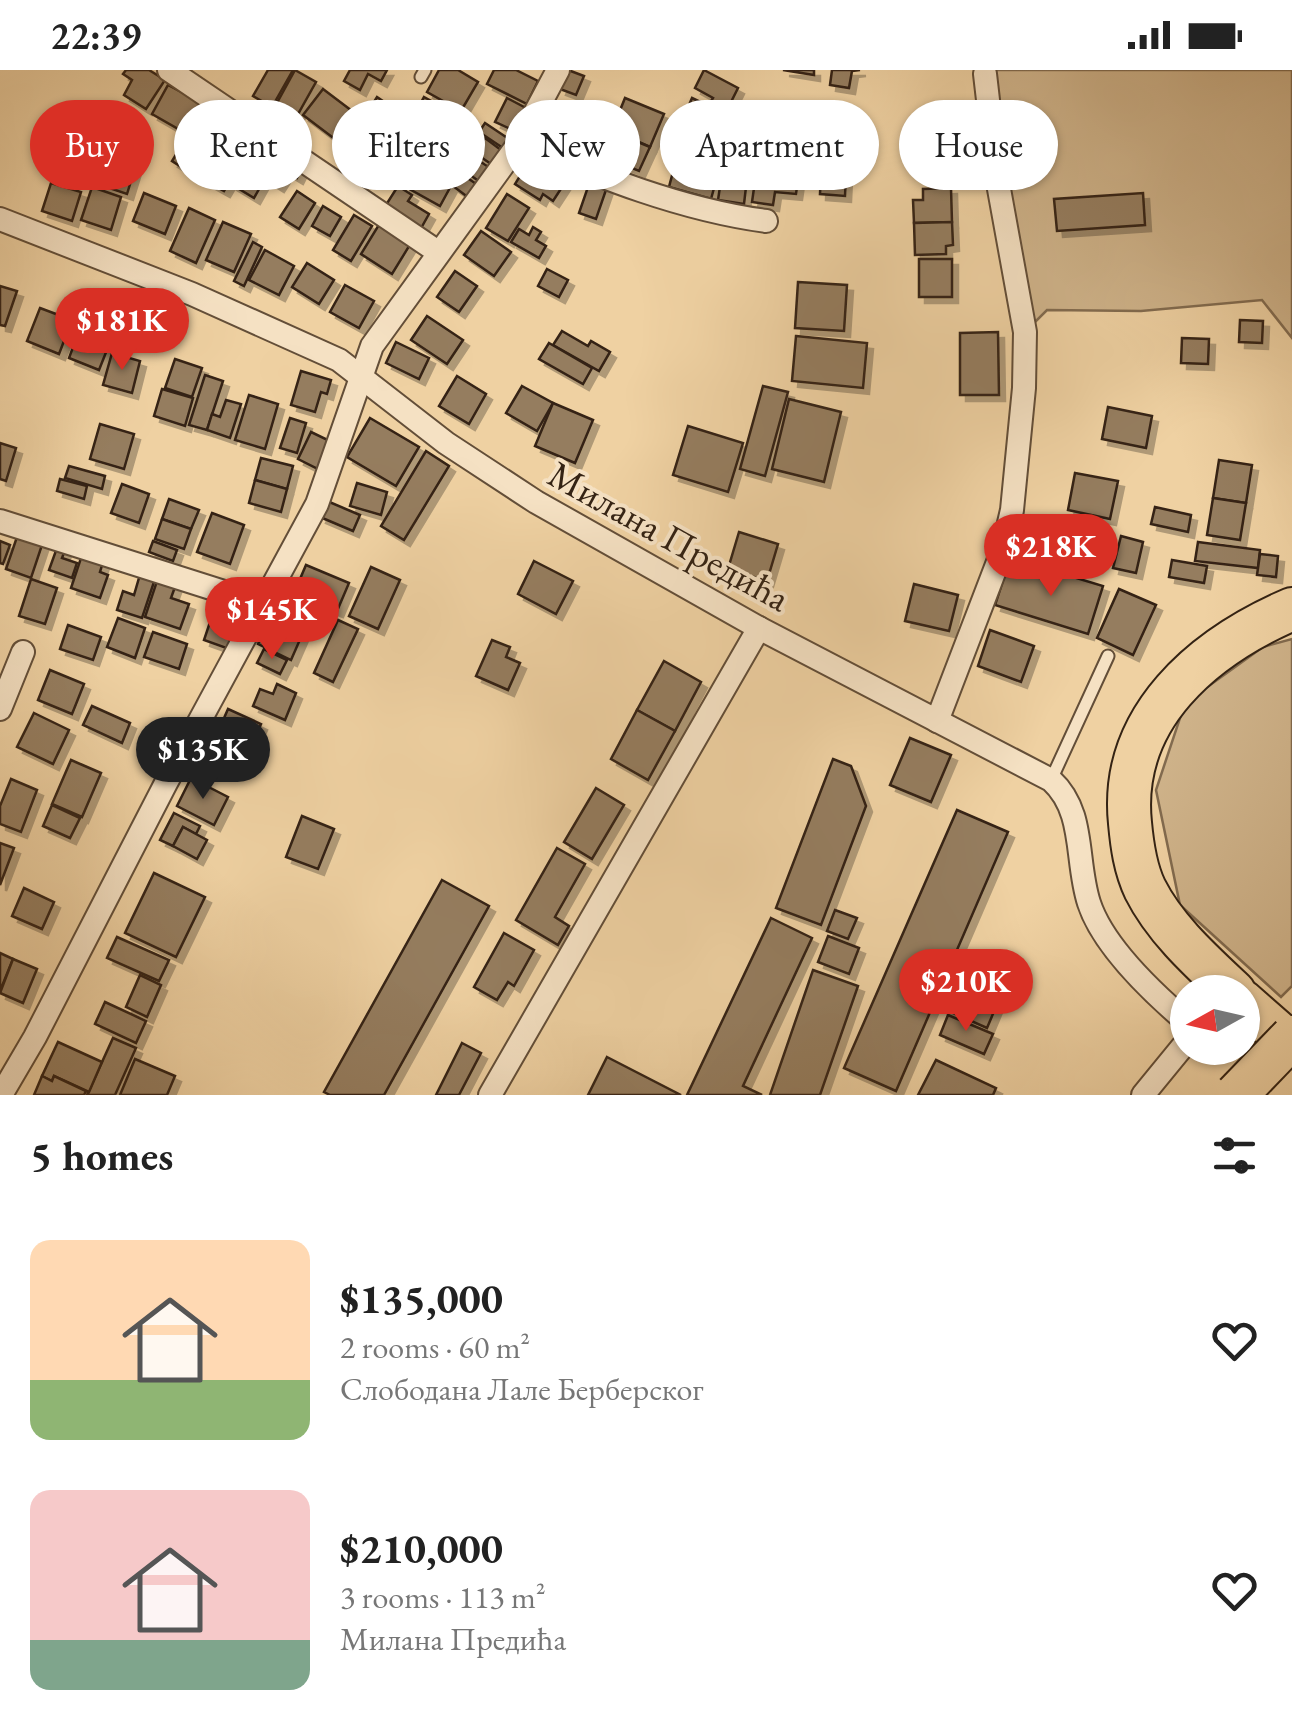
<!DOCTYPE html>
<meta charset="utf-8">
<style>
body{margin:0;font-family:"EB Garamond",serif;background:#f2f2f2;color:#222;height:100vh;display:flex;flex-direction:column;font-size:38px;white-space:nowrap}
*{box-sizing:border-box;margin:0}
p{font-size:32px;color:#767676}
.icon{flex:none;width:55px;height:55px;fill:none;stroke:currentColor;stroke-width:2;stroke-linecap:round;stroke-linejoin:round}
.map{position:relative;height:1025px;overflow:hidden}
.sheet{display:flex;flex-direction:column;background:#fff;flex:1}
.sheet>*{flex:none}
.hud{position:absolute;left:30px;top:30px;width:1232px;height:90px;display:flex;gap:20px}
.needle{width:65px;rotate:262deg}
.controls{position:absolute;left:1170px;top:905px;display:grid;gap:20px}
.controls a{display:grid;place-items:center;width:90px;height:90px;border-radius:50%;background:#fff;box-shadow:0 2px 8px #0004;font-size:50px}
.price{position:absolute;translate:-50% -85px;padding:0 22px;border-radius:35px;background:#d93025;color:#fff;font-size:32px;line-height:65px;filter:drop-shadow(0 2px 5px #0008)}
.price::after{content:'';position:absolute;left:50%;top:60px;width:30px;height:22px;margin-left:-15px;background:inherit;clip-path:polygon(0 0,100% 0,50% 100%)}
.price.active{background:#222;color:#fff}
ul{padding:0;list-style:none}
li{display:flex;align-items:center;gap:30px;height:250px;padding:0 30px}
li span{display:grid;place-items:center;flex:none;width:280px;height:200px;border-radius:20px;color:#555}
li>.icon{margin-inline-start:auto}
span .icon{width:120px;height:120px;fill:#fffc;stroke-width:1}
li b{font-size:42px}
h2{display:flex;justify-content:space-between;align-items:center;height:120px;padding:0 30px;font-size:42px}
.tag{padding:0 35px;border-radius:45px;background:#fff;box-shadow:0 2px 8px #0004;font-size:35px;line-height:90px}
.tag.active{background:#d93025;color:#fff}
.status{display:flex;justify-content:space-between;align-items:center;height:70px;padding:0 50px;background:#fff;direction:ltr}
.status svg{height:28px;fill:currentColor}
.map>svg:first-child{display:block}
</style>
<div class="status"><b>22:39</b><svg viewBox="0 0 49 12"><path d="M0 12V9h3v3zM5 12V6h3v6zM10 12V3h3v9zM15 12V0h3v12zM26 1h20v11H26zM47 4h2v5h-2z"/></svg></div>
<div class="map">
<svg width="1292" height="1025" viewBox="0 0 1292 1025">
<defs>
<filter id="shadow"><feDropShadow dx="6" dy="6" stdDeviation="0" flood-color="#0004"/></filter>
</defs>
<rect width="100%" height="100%" fill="#efd1a2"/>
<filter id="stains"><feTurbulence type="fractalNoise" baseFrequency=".002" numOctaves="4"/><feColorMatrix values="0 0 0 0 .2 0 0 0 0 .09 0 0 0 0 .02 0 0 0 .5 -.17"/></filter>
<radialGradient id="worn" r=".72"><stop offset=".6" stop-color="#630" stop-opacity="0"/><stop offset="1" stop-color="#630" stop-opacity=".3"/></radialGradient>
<!-- green -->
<g fill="#cfb38a" stroke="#826b4f" stroke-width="2.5">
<path d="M 992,0 L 1292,0 L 1292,268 L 1262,230 L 1141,241 L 1047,240 L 1025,262 Z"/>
<path d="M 1292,569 L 1292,916 L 1281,927 L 1180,835 L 1156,720 L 1185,633 L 1263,577 Z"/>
</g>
<!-- building -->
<g fill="#957d5e" stroke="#342314" stroke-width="2.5" filter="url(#shadow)">
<path d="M 126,0 L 149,0 L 165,10 L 146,39 L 124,25 L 132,10 L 123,4 Z"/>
<path d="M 268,0 L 293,0 L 272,37 L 253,26 Z"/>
<path d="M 295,0 L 316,12 L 293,53 L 272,42 Z"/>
<path d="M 350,0 L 387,0 L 381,11 L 368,4 L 360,20 L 344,11 Z"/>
<path d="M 439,0 L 458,0 L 478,12 L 461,41 L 427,22 Z"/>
<path d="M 494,0 L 516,0 L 538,11 L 527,34 L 487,14 Z"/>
<path d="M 568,0 L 584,6 L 576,25 L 560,19 Z"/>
<path d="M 704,0 L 738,18 L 725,44 L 708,36 L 713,28 L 695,18 Z"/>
<path d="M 783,0 L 814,0 L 814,5 Z"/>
<path d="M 832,0 L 860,0 L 852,1 L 849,18 L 830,15 Z"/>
<path d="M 168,15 L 204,34 L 187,64 L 152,44 Z"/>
<path d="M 323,19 L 360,47 L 340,73 L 303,45 Z"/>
<path d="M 377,27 L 405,46 L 393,64 L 366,45 Z"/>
<path d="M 424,27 L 459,46 L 449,63 L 431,53 L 426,63 L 448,75 L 439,91 L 401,70 Z"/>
<path d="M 507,28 L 526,38 L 515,61 L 495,52 Z"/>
<path d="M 625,28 L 664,44 L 650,77 L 612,60 Z"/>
<path d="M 692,28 L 738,50 L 730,69 L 684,47 Z"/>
<path d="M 557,40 L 592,52 L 580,85 L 545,72 Z"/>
<path d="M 485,53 L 509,69 L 503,78 L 479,62 Z"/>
<path d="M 963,53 L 968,86 L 931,93 L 925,59 Z"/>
<path d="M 368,58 L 413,90 L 397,112 L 370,93 L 363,103 L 345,90 Z"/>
<path d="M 614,62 L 650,77 L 639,101 L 610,89 L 616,75 L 610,72 Z"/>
<path d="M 234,63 L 252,73 L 224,121 L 206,111 Z"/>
<path d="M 188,65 L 210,79 L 194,105 L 172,91 Z"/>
<path d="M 485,68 L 501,80 L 491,94 L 475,83 Z"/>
<path d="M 682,68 L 725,79 L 711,129 L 669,117 Z"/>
<path d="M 64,71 L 94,81 L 83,112 L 53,102 Z"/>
<path d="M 251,79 L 274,92 L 254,128 L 231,114 Z"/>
<path d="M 282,85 L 302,98 L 297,108 L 287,102 L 278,116 L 267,109 Z"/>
<path d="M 472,86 L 490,98 L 480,112 L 463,100 Z"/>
<path d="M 102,88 L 135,98 L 127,124 L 94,113 Z"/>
<path d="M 531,88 L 566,111 L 553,131 L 543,124 L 540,130 L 515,114 Z"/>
<path d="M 758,90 L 800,96 L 796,124 L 775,122 L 773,135 L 752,132 Z"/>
<path d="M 417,93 L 452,114 L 440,136 L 404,116 Z"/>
<path d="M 723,97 L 748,100 L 744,134 L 718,130 Z"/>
<path d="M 821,102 L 846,104 L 845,126 L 820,124 Z"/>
<path d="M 462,104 L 479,116 L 469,128 L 453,116 Z"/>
<path d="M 590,111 L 607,117 L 596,149 L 579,143 Z"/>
<path d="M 51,113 L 81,122 L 72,151 L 42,141 Z"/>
<path d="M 398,116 L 412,125 L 408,131 L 429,144 L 420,160 L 384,138 Z"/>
<path d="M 92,117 L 121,127 L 111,160 L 81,150 Z"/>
<path d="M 951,118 L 952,152 L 914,153 L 913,130 L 923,130 L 923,119 Z"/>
<path d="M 297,121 L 315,133 L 299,159 L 280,147 Z"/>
<path d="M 144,123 L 176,136 L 165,164 L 133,151 Z"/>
<path d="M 1143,123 L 1145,155 L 1057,161 L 1054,129 Z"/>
<path d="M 507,124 L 529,138 L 508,171 L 486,158 Z"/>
<path d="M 323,136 L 341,147 L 330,166 L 312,156 Z"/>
<path d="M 189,138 L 215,150 L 196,193 L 170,181 Z"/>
<path d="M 354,145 L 372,156 L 351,191 L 333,180 Z"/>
<path d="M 223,152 L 251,164 L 234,202 L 206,190 Z"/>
<path d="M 952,152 L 953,175 L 946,176 L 946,184 L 915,185 L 914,153 Z"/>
<path d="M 380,153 L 411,173 L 392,204 L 361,184 Z"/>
<path d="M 533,157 L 541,162 L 536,170 L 546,176 L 539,188 L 511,172 L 519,159 L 529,165 Z"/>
<path d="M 481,161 L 511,182 L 494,206 L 464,185 Z"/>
<path d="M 253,172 L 262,177 L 244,216 L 234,211 Z"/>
<path d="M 265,180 L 294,196 L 279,225 L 249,210 Z"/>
<rect x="919" y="189" width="33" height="38"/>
<path d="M 307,193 L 334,210 L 319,234 L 292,217 Z"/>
<path d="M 547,199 L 568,210 L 559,227 L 538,216 Z"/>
<path d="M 455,201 L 477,216 L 459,242 L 437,227 Z"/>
<path d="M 798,212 L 847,215 L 844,261 L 795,258 Z"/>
<path d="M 345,215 L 374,231 L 359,258 L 330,242 Z"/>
<path d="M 0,216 L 17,221 L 5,256 L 0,255 Z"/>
<path d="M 40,238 L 72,250 L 59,284 L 27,271 Z"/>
<path d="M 85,245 L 116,257 L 99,300 L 69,288 Z"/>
<path d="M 427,246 L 463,270 L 447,294 L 411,270 Z"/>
<path d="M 1240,250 L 1263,251 L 1262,273 L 1239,272 Z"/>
<path d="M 562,261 L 588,276 L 591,271 L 610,282 L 599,301 L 553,275 Z"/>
<path d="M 998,262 L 999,325 L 960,325 L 960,263 Z"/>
<path d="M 796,266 L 867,273 L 863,318 L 792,311 Z"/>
<path d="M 1182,268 L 1209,269 L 1208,294 L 1181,293 Z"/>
<path d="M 396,272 L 429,288 L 419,309 L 386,293 Z"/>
<path d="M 549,273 L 592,298 L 583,314 L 539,289 Z"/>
<path d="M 112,283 L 140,291 L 132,323 L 103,315 Z"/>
<path d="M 175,289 L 202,298 L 192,327 L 165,318 Z"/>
<path d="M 301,301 L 331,310 L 327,324 L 321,322 L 315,342 L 291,335 Z"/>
<path d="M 205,305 L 223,311 L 207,360 L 189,355 Z"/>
<path d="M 457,306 L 486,324 L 469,354 L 439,336 Z"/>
<path d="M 522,316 L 553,333 L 537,361 L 506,343 Z"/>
<path d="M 763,316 L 788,322 L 765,406 L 740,399 Z"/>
<path d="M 162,319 L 193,328 L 185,356 L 154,346 Z"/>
<path d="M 249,325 L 278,334 L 265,379 L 235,370 Z"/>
<path d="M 789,329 L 841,342 L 824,412 L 772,399 Z"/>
<path d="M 226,330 L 241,334 L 230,368 L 207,360 L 212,344 L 220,347 Z"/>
<path d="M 553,333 L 593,350 L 575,393 L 535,376 Z"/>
<path d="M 1108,337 L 1152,346 L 1146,378 L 1102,369 Z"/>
<path d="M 290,348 L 306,353 L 297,383 L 280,378 Z"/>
<path d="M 370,348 L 419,377 L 396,416 L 347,387 Z"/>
<path d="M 100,354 L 134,364 L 124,399 L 90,389 Z"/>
<path d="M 688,356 L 743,373 L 728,422 L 673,405 Z"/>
<path d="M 311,362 L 332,372 L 318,399 L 298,389 Z"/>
<path d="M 0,373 L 16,378 L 6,411 L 0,409 Z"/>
<path d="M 426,381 L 449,396 L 404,470 L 381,456 Z"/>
<path d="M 261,388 L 293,396 L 287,419 L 255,410 Z"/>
<path d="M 1219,390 L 1252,395 L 1246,433 L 1213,428 Z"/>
<path d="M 69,396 L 105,406 L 102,419 L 65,408 Z"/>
<path d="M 1075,403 L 1118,411 L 1110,449 L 1068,440 Z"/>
<path d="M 60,409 L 87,416 L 84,429 L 57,421 Z"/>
<path d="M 255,410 L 287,419 L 281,442 L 249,433 Z"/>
<path d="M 357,413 L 387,422 L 381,445 L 350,436 Z"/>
<path d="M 122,414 L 149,424 L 139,453 L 111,443 Z"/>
<path d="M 1213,428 L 1246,433 L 1240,470 L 1207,465 Z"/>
<path d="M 169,429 L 199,440 L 191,459 L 162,449 Z"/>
<path d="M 327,431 L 360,445 L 353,461 L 320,447 Z"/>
<path d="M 1155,437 L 1191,445 L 1188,462 L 1151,454 Z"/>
<path d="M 212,443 L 244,455 L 230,494 L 197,482 Z"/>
<path d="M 162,449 L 191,459 L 184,479 L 155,469 Z"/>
<path d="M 739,462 L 778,474 L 767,511 L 728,499 Z"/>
<path d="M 18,464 L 43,472 L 31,508 L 6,499 Z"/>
<path d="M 1121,466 L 1143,472 L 1136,503 L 1113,498 Z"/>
<path d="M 0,471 L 10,475 L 3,494 L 0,493 Z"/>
<path d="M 153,471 L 177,480 L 173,491 L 149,482 Z"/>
<path d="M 1198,472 L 1260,480 L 1258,498 L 1195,491 Z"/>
<path d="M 58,475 L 66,478 L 62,488 L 77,493 L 72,508 L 49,500 Z"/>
<path d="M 83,482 L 104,489 L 100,502 L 108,505 L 100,528 L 71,518 Z"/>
<path d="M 1260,484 L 1278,486 L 1276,507 L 1257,505 Z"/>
<path d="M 1172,490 L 1207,496 L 1204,513 L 1169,507 Z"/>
<path d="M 534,491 L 573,511 L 556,544 L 518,524 Z"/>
<path d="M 306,495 L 349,513 L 337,541 L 294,523 Z"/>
<path d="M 371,497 L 400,510 L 378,559 L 349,546 Z"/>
<path d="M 1007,498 L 1056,513 L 1060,503 L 1103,516 L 1088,564 L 995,535 Z"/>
<path d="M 141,501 L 156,506 L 142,548 L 117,540 L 123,521 L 134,525 Z"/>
<path d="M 31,509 L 57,518 L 45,554 L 19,546 Z"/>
<path d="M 157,511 L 175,517 L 171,528 L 189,534 L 180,559 L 145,547 Z"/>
<path d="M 914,514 L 958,525 L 949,561 L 905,551 Z"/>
<path d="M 1119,519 L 1156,535 L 1133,585 L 1097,568 Z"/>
<path d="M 118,548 L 145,558 L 135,588 L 107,577 Z"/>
<path d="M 269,550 L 302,565 L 291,590 L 258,574 Z"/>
<path d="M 338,550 L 358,559 L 333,612 L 314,603 Z"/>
<path d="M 210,552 L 235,561 L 229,579 L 204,570 Z"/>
<path d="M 68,555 L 101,567 L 93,590 L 60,579 Z"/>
<path d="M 990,560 L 1034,576 L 1021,612 L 978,596 Z"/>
<path d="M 153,562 L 187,574 L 179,599 L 144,587 Z"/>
<path d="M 492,570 L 510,577 L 506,587 L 520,593 L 508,620 L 476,606 Z"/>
<path d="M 264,579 L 287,590 L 280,604 L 257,593 Z"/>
<path d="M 664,591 L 701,612 L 675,661 L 637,640 Z"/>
<path d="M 50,600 L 84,614 L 72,644 L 38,630 Z"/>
<path d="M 277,614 L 296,623 L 285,650 L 253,636 L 260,619 L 273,624 Z"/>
<path d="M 92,636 L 130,653 L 122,673 L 83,655 Z"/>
<path d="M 228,639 L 261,654 L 244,692 L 211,678 Z"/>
<path d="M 637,640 L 675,661 L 648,710 L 611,689 Z"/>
<path d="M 34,643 L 69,660 L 53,694 L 17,677 Z"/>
<path d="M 910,668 L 951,685 L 931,732 L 890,715 Z"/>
<path d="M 833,689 L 851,696 L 866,736 L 821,855 L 776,838 Z"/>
<path d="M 71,690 L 101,703 L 82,747 L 52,734 Z"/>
<path d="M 191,708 L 228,727 L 214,755 L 177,736 Z"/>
<path d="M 11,709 L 37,720 L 21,762 L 0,754 L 0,736 Z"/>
<path d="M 596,718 L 624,735 L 592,789 L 564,772 Z"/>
<path d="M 52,735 L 80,748 L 70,768 L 43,756 Z"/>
<path d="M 957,740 L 1008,762 L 896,1021 L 844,998 Z"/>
<path d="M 174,743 L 200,756 L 196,764 L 183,757 L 173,776 L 160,770 Z"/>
<path d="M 302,746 L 334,759 L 318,799 L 286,787 Z"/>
<path d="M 183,757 L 207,770 L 197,789 L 173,776 Z"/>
<path d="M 0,773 L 14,778 L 0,815 Z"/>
<path d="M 557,778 L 585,794 L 555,847 L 569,856 L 558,875 L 516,850 Z"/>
<path d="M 154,803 L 205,827 L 176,887 L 125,863 Z"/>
<path d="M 442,810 L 489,836 L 384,1025 L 330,1025 L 324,1022 Z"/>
<path d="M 24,818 L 54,832 L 42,859 L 12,846 Z"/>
<path d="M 835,840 L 857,848 L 848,869 L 827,861 Z"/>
<path d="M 771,848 L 812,868 L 743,1016 L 762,1025 L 687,1025 Z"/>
<path d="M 504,863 L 534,880 L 514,916 L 508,912 L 497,930 L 474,917 Z"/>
<path d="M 828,866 L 859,878 L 849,904 L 818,892 Z"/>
<path d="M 117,867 L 169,890 L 159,911 L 107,888 Z"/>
<path d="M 0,883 L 13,889 L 0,921 Z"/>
<path d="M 13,889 L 37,899 L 23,933 L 0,923 Z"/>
<path d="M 974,894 L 1000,905 L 990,929 L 964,918 Z"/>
<path d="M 813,900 L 858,916 L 820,1025 L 770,1025 Z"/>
<path d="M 140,905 L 161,915 L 147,947 L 126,937 Z"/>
<path d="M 953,913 L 998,932 L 987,958 L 942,938 Z"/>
<path d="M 105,932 L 146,951 L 136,973 L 95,954 Z"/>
<path d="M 948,945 L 993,964 L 984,984 L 940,965 Z"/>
<path d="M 113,968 L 136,978 L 115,1025 L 87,1025 Z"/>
<path d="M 58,972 L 102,992 L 89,1022 L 54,1006 L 52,1011 L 42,1006 Z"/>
<path d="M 462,973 L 481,983 L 459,1025 L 436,1025 Z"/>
<path d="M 607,987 L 681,1025 L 588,1025 Z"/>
<path d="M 135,989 L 175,1006 L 167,1025 L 120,1025 Z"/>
<path d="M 936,990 L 996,1018 L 993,1025 L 918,1025 Z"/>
<path d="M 42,1006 L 52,1011 L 54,1006 L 86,1021 L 84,1025 L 34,1025 Z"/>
</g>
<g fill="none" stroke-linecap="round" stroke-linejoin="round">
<defs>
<g id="lane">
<path d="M 421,7 L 425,0"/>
<path d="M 1051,710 L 1108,586"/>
</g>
<g id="street">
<path d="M 169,0 L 438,182"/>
<path d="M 519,73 C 599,106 678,139 766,151"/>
<path d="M 0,149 L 192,224 L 339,290 L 446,373 L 536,432 L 759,558 L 1051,710 C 1086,742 1075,790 1089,833 C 1103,876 1154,924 1188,953"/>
<path d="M 0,451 L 230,524 L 260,540"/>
<path d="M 1003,479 L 1076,489"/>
<path d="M 0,639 L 23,582"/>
<path d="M 937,651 L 1003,479 L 1012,440 L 1024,318 L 1025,262 L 997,108 L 985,4"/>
<path d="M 1,1025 L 35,967 L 166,713 L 317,434 L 372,276 L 519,73 L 558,0"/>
<path d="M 490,1025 L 759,558"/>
<path d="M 1143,1025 L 1188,970"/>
</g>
<g id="highway">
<path d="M 1234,922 C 1202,892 1165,859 1145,819 C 1135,798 1132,775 1130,753 C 1119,647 1204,577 1292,539"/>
<path d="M 1242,931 L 1292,975"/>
<path d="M 1280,1025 L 1292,1013"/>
</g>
</defs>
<!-- lane casing -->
<use href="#lane" stroke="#634e38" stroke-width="15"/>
<!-- street casing -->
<use href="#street" stroke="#634e38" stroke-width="26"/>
<!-- highway casing -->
<use href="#highway" stroke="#342314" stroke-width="46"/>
<!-- lane -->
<use href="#lane" stroke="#f5e1c3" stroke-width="11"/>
<!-- street -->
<use href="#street" stroke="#f5e1c3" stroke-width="22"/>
<!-- highway -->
<use href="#highway" stroke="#efd1a2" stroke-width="42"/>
<defs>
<path id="highway-bridge" d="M 1236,1025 L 1292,967"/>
</defs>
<!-- highway-bridge casing -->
<use href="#highway-bridge" stroke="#342314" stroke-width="46" stroke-linecap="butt"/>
<!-- highway-bridge -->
<use href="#highway-bridge" stroke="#efd1a2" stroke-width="42"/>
</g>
<g text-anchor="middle" stroke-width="8" stroke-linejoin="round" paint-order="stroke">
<!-- street labels -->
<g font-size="38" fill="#342314" stroke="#f5e1c3">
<text transform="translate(669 466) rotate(29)" y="13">Милана Предића</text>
</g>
</g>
<rect width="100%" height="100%" filter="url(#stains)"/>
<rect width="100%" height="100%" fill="url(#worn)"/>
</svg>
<div class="controls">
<a><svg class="needle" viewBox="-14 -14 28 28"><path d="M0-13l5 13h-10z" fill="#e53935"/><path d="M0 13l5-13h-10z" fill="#767676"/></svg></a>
</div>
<b class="price" style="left:122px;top:303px">$181K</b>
<b class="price" style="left:1051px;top:529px">$218K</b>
<b class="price" style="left:272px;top:592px">$145K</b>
<b class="price active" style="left:203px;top:732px">$135K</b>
<b class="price" style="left:966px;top:964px">$210K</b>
<div class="hud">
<a class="tag active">Buy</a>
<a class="tag">Rent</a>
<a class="tag">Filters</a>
<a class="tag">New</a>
<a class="tag">Apartment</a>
<a class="tag">House</a>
</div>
</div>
<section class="sheet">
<h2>5 homes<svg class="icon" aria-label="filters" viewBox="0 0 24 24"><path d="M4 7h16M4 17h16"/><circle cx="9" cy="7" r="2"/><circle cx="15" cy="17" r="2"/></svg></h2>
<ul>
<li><span style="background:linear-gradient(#ffd9b3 70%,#8fb573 0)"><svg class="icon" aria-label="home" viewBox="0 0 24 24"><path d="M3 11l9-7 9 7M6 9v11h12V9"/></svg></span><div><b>$135,000</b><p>2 rooms · 60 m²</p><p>Слободана Лале Берберског</p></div><svg class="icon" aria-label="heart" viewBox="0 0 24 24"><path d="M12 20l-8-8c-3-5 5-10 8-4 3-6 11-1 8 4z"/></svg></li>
<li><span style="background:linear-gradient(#f6c9c9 75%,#7fa58c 0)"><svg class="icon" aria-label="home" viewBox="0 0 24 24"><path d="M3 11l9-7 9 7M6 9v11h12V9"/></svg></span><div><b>$210,000</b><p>3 rooms · 113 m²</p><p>Милана Предића</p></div><svg class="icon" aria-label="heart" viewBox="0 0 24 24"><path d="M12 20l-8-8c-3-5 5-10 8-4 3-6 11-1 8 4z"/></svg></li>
</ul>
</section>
